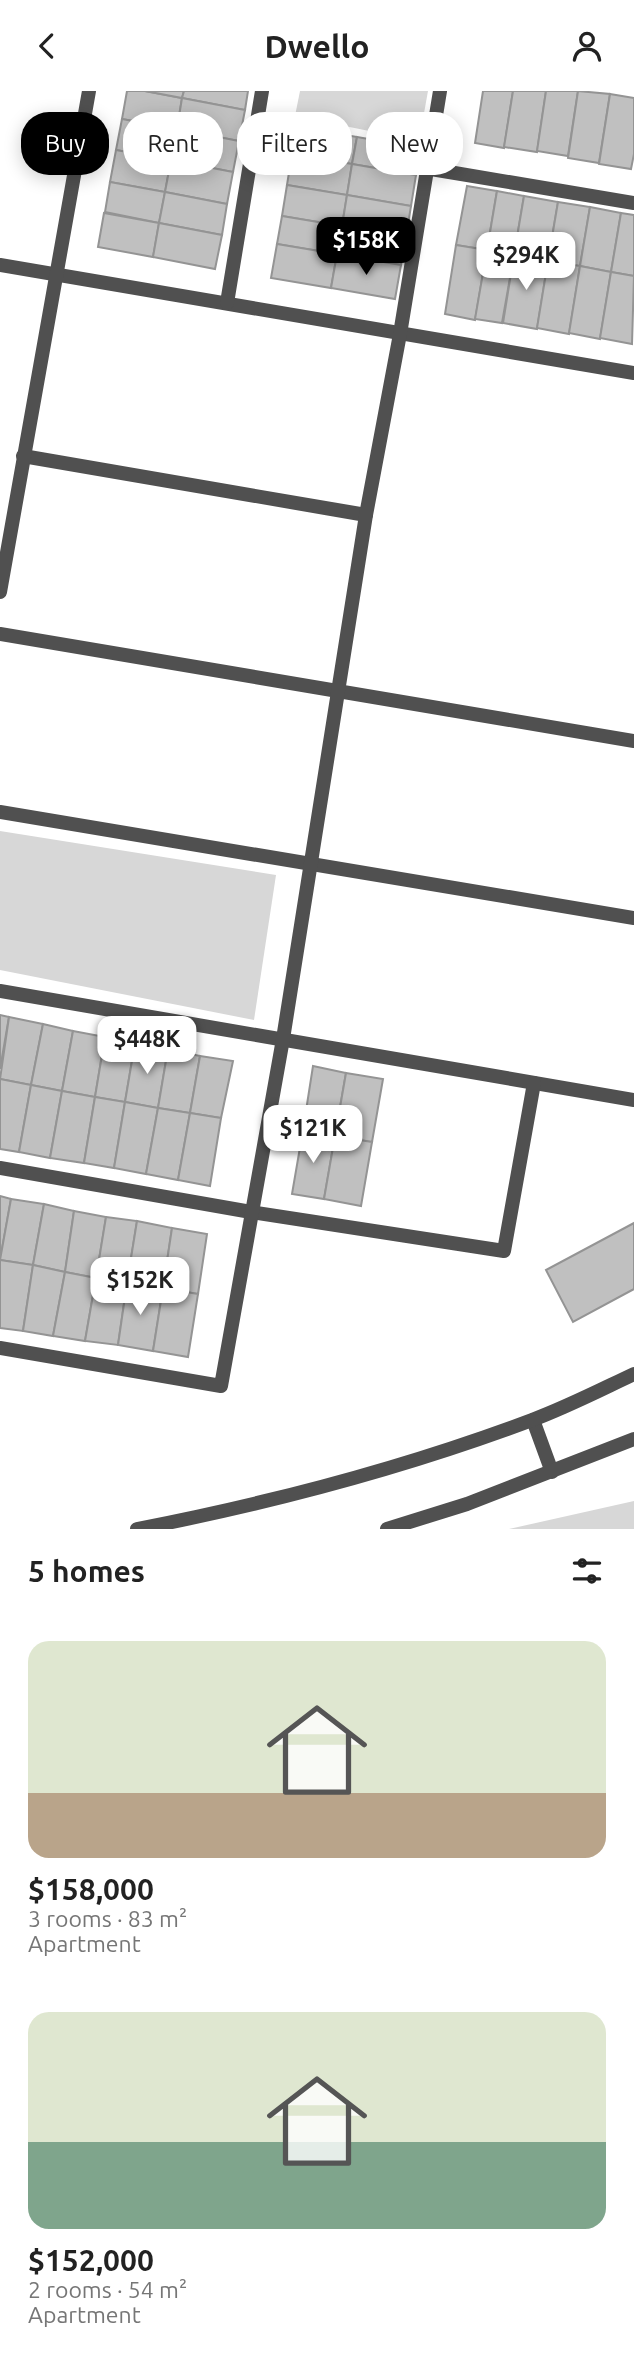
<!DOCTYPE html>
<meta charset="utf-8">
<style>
body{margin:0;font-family:Ubuntu,sans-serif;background:#f6f6f6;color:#222;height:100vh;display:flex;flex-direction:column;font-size:26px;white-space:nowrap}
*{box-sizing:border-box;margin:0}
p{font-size:23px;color:#767676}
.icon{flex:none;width:38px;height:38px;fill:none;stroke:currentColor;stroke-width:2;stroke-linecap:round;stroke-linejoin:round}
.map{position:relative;height:1438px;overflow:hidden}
.side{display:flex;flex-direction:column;background:#fff;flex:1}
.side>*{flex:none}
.guide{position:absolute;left:21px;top:21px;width:593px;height:63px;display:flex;gap:14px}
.price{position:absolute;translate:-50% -60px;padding:0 16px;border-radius:14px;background:#fff;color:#222;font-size:23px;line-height:46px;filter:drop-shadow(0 2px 4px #0008)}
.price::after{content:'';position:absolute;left:50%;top:42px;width:21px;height:16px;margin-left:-10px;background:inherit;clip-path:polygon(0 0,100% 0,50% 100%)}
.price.selected{background:#000;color:#fff}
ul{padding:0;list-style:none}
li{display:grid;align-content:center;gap:14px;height:371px;padding:0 28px}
li span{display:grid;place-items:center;height:217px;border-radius:21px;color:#555}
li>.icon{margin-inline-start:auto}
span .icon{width:126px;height:126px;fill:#fffc;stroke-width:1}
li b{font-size:30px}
h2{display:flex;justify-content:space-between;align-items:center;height:84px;padding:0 28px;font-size:30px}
.tag{padding:0 24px;border-radius:28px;background:#fff;box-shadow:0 4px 18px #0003;font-size:24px;line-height:63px}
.tag.selected{background:#000;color:#fff}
header{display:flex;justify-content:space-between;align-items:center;height:91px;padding:0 28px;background:#fff;font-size:32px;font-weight:700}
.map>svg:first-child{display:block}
</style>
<header><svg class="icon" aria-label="back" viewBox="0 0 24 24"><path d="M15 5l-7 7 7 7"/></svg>Dwello<svg class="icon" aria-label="person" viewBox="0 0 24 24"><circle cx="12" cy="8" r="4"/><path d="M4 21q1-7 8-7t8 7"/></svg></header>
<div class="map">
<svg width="634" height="1438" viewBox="0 0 634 1438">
<rect width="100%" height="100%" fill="#fff"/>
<!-- green -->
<g fill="#d7d7d7">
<path d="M 300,0 L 428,0 L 419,50 L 295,25 Z"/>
<path d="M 0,740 L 276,784 L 254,929 L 0,879 Z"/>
<path d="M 634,1410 L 634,1438 L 509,1438 Z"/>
</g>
<!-- building -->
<g fill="#c0c0c0" stroke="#949494" stroke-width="2">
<path d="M 127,0 L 145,0 L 182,7 L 177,38 L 122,28 Z"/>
<path d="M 145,0 L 184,0 L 182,7 Z"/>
<path d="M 184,0 L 248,0 L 245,19 L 182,7 Z"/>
<path d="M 483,0 L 513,0 L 504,57 L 475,52 Z"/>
<path d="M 513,0 L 546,0 L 537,61 L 504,56 Z"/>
<path d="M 546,0 L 578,0 L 568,65 L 537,60 Z"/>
<path d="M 578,0 L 610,3 L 599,72 L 568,67 Z"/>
<path d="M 610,3 L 634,7 L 634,63 L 631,78 L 599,73 Z"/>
<path d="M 182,7 L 245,19 L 239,50 L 177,38 Z"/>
<path d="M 122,28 L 177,38 L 171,69 L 116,59 Z"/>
<path d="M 297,35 L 357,46 L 352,73 L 292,63 Z"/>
<path d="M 177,38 L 239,50 L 233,81 L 171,69 Z"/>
<path d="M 357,46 L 421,57 L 416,84 L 352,73 Z"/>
<path d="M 116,59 L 171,69 L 165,101 L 110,91 Z"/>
<path d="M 292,63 L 352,73 L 347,104 L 287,94 Z"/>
<path d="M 171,69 L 233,81 L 227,113 L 165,101 Z"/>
<path d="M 352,73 L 416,84 L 411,115 L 347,104 Z"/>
<path d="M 110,91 L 165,101 L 159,132 L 105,121 Z"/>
<path d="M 287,94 L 347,104 L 342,135 L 282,125 Z"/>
<path d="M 467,95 L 497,100 L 487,159 L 456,154 Z"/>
<path d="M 497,100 L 524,105 L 514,164 L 487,159 Z"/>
<path d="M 165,101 L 227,113 L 222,144 L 159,132 Z"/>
<path d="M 347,104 L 411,115 L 406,146 L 342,135 Z"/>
<path d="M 524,105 L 558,111 L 548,170 L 514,164 Z"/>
<path d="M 558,111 L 590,116 L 580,175 L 548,170 Z"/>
<path d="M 590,116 L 621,122 L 611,181 L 580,175 Z"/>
<path d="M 104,122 L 159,132 L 153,166 L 98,156 Z"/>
<path d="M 621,122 L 634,124 L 634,185 L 611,181 Z"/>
<path d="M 282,125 L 342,135 L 337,163 L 277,153 Z"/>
<path d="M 159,132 L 222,144 L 215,178 L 153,166 Z"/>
<path d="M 342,135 L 406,146 L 401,174 L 337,163 Z"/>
<path d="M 277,153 L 337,163 L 331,197 L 271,187 Z"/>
<path d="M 456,154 L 487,159 L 475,229 L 445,223 Z"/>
<path d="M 487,159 L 514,164 L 502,232 L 475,228 Z"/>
<path d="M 337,163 L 401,174 L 395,208 L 331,197 Z"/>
<path d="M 514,164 L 548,170 L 537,238 L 503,232 Z"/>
<path d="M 548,170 L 580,175 L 569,243 L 537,237 Z"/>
<path d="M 580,175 L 611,181 L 600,248 L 569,242 Z"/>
<path d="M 611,181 L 634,185 L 632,253 L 600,247 Z"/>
<path d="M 0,924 L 9,926 L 0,978 Z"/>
<path d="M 9,926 L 43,933 L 31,994 L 0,988 Z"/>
<path d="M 43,933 L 73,940 L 62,1000 L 31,994 Z"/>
<path d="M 73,940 L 105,946 L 95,1006 L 62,1000 Z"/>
<path d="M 105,946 L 135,952 L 125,1011 L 95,1006 Z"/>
<path d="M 135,952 L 168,958 L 158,1017 L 125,1011 Z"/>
<path d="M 168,958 L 200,965 L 190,1022 L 158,1017 Z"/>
<path d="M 200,965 L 233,970 L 221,1027 L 190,1022 Z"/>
<path d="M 313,975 L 346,982 L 335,1045 L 303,1039 Z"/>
<path d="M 346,982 L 383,988 L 372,1051 L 335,1045 Z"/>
<path d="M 0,988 L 31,994 L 19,1061 L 0,1058 Z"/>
<path d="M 31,994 L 62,1000 L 50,1067 L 19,1061 Z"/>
<path d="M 62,1000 L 95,1006 L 84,1072 L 50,1067 Z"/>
<path d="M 95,1006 L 125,1011 L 114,1077 L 84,1072 Z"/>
<path d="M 125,1011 L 158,1017 L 146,1083 L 114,1077 Z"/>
<path d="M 158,1017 L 190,1022 L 178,1089 L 146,1083 Z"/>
<path d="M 190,1022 L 221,1027 L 210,1095 L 178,1089 Z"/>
<path d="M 303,1039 L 335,1045 L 324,1108 L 292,1103 Z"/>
<path d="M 335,1045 L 372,1051 L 361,1115 L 324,1108 Z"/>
<path d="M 0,1105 L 11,1108 L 0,1169 Z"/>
<path d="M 11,1108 L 44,1113 L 33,1174 L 0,1169 Z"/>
<path d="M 44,1113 L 74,1120 L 65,1181 L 33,1174 Z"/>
<path d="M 74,1120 L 106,1126 L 96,1187 L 65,1181 Z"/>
<path d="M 106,1126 L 137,1130 L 127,1192 L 96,1187 Z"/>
<path d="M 137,1130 L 172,1137 L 163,1197 L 127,1192 Z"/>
<path d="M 634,1132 L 634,1198 L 573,1231 L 546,1179 Z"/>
<path d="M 172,1137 L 207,1143 L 198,1203 L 163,1197 Z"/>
<path d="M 0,1169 L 33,1174 L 23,1240 L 0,1237 Z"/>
<path d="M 33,1174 L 65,1181 L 53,1245 L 23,1240 Z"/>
<path d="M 65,1181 L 96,1187 L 85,1250 L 53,1245 Z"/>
<path d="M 96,1187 L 127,1192 L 118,1254 L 85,1250 Z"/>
<path d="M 127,1192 L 163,1197 L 153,1260 L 118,1254 Z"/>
<path d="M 163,1197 L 198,1203 L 188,1266 L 153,1260 Z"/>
</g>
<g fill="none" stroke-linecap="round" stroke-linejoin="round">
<!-- minor -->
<g stroke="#505050" stroke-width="14">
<path d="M 425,77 L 634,112"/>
<path d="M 0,174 L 634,282"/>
<path d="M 227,212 L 262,0"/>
<path d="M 23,365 L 366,424"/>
<path d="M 0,501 L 89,0"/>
<path d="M 0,543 L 634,650"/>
<path d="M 0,721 L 634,827"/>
<path d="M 0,900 L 634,1009"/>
<path d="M 0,1077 L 251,1121 L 504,1160 L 534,992"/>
<path d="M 0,1257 L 221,1295 L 283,948 L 366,424 L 400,243 L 440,0"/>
</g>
<!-- tertiary -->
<g stroke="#505050" stroke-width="14">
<path d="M 533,1329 L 552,1381"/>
<path d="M 137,1438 C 271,1412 404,1377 532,1329 C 567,1316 600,1299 634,1283"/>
<path d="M 387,1438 L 467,1413 L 634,1348"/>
</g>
</g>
</svg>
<b class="price selected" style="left:366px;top:186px">$158K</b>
<b class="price" style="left:526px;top:201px">$294K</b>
<b class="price" style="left:147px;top:985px">$448K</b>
<b class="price" style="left:313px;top:1074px">$121K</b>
<b class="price" style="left:140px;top:1226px">$152K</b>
<div class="guide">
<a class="tag selected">Buy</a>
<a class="tag">Rent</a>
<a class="tag">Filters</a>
<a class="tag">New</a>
</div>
</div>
<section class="side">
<h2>5 homes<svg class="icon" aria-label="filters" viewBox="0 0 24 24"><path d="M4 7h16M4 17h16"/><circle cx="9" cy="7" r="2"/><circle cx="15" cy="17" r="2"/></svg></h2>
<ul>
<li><span style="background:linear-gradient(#dfe7d0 70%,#b9a48a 0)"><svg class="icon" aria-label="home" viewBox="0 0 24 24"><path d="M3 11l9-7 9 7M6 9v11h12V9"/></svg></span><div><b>$158,000</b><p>3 rooms · 83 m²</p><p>Apartment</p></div></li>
<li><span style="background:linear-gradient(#dfe7d0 60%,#7fa58c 0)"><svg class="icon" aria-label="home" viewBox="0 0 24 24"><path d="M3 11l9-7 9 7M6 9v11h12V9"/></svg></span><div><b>$152,000</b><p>2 rooms · 54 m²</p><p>Apartment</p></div></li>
</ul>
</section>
